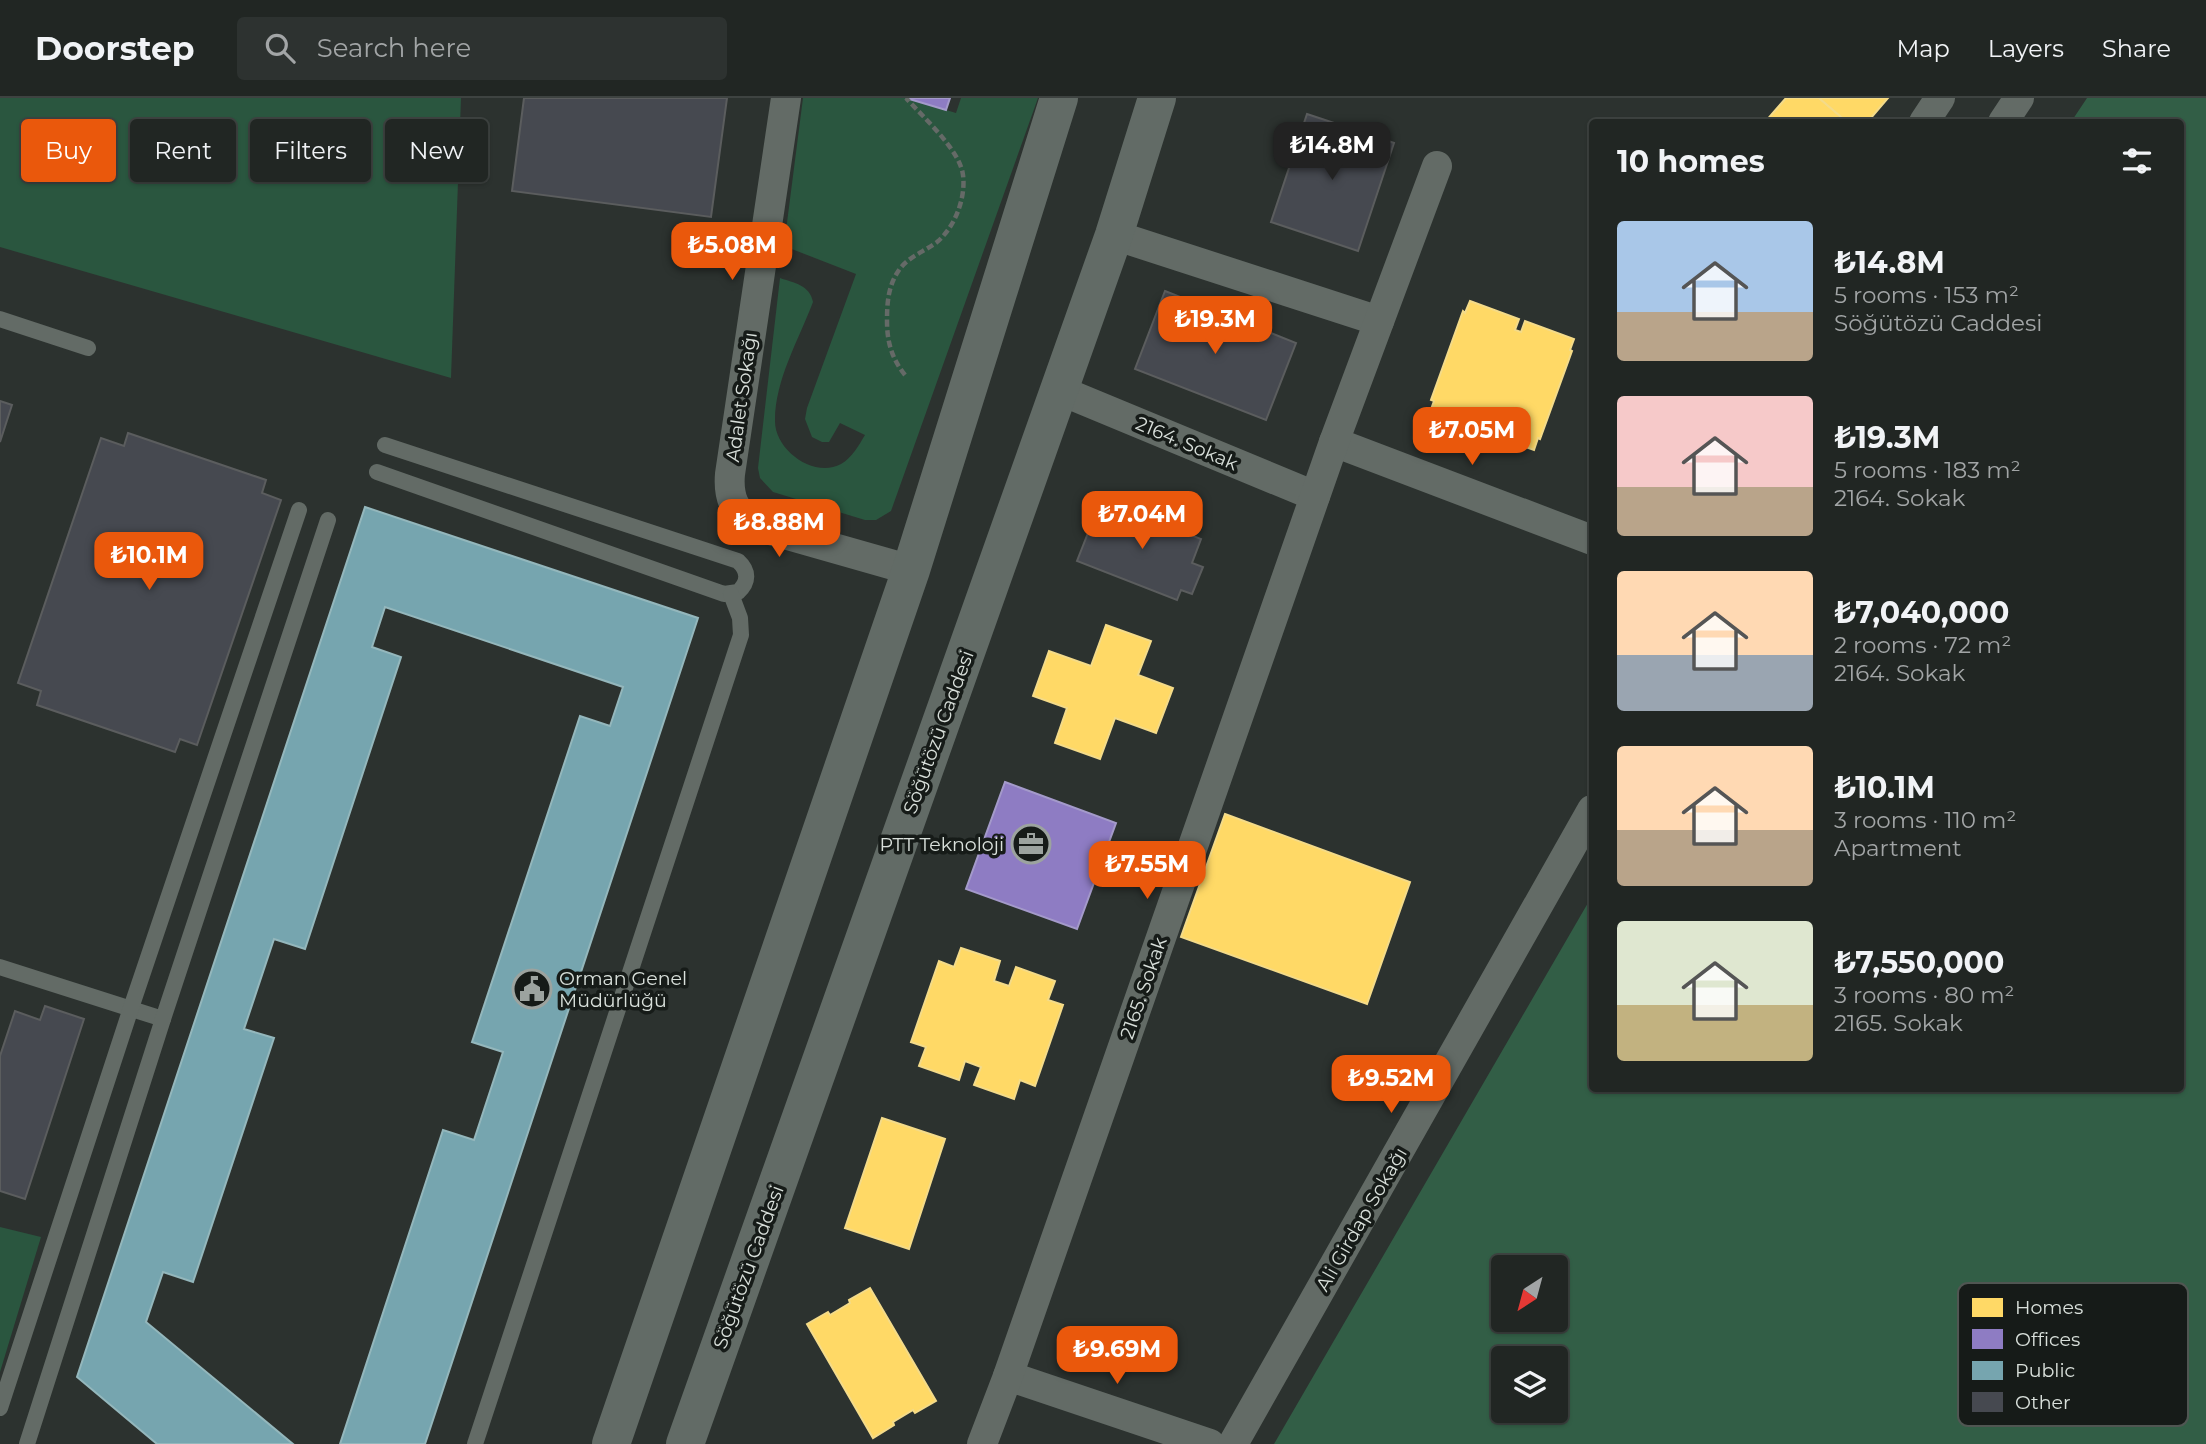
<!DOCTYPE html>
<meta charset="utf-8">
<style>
body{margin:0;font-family:Montserrat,sans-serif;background:#2d3230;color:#f1f3f6;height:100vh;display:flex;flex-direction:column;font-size:26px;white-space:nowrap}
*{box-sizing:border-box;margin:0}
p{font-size:23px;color:#a2a5a6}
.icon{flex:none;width:38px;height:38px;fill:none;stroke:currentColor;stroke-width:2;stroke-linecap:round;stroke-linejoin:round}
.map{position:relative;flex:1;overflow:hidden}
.side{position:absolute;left:1589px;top:21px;width:595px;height:973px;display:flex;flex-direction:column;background:#212623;border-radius:7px;box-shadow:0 2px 5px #0004,0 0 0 2px #3e4341}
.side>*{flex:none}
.guide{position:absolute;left:21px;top:21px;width:665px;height:63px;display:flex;gap:14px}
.needle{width:46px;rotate:216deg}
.fabs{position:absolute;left:1491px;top:1157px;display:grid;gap:14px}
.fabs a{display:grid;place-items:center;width:77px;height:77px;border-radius:7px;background:#212623;box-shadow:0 2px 5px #0004,0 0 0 2px #3e4341;font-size:35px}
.price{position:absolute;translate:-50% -60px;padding:0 16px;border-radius:14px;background:#ea580c;color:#fff;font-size:23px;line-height:46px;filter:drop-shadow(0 2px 4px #0008)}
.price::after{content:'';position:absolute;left:50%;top:42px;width:21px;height:16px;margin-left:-10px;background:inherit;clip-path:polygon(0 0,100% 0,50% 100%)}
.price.selected{background:#222;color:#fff}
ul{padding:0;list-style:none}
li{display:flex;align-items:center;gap:21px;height:175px;padding:0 28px}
li span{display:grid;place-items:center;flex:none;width:196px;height:140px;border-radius:7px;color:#555}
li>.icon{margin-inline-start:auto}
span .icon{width:84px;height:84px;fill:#fffc;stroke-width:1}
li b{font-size:30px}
h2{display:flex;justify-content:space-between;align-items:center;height:84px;padding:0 28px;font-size:30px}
.tag{padding:0 24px;border-radius:7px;background:#212623;box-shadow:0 2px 5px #0004,0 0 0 2px #3e4341;font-size:24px;line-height:63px}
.tag.selected{background:#ea580c;color:#fff}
header{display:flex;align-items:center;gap:42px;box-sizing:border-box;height:98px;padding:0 35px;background:#212623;border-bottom:2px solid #3e4341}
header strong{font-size:33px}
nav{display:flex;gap:38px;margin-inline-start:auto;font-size:24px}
.search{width:490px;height:63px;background:#2d3230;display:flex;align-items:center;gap:18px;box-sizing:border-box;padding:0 24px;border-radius:7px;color:#a2a5a6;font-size:26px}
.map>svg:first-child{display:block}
</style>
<header>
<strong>Doorstep</strong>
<div class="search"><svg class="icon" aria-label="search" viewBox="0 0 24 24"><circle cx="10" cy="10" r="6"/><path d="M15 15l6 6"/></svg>Search here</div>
<nav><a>Map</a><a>Layers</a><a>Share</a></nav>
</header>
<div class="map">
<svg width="2206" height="1346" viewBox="0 0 2206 1346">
<rect width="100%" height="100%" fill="#2c322f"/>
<!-- green -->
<g fill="#2a563f">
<path d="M 0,0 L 461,0 L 451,280 L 0,149 Z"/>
<path d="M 803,0 L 906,0 L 956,15 L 961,0 L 1038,0 L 891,413 L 876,422 L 865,422 L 773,394 L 760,380 L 758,370 L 780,180 C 794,185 810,187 813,204 C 799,241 775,282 775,322 C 774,352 814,381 841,366 C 852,360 859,347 865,337 L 840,325 L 829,344 L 822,344 L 812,339 L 805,321 L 807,310 L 856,176 L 784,148 Z"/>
<path d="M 0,1129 L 41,1139 L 0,1274 Z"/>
</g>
<!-- forest -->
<path fill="#325e46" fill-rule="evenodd" d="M 2087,0 L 2206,0 L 2206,1346 L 1274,1346 L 1592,798 L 1592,990 L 2180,990 L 2180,24 L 2071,24 ZM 1503,1169 L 1556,1169 L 1556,1222 L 1503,1222 ZM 1503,1260 L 1556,1260 L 1556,1312 L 1503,1312 Z"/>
<!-- homes -->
<g fill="#ffd966" stroke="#f4db89" stroke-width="2">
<path d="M 1786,0 L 1819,0 L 1847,24 L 1765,24 Z"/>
<path d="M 1819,0 L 1888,0 L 1870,21 L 1854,24 L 1847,24 Z"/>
<path d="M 1470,203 L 1519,221 L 1515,232 L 1521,234 L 1525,223 L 1574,241 L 1570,252 L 1572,253 L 1540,341 L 1538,340 L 1534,352 L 1485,334 L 1489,323 L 1483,321 L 1479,332 L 1430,314 L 1434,303 L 1431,302 L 1463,213 L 1465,215 Z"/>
<path d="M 1106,527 L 1151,543 L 1138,577 L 1173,590 L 1156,635 L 1115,620 L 1100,661 L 1055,645 L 1067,610 L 1033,598 L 1049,553 L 1091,568 Z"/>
<path d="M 1225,716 L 1410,784 L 1367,906 L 1181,839 Z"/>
<path d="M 961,850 L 1000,863 L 994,883 L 1009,888 L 1016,869 L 1055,883 L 1048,902 L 1063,907 L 1035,988 L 1020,982 L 1014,1001 L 974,987 L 981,969 L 965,963 L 959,982 L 919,968 L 926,949 L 911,944 L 939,863 L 954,869 Z"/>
<path d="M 882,1020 L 945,1041 L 909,1151 L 845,1130 Z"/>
<path d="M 870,1190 L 936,1303 L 915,1315 L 913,1312 L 893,1324 L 894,1327 L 873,1340 L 807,1226 L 828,1214 L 830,1217 L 850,1205 L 849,1202 Z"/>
</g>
<!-- offices -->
<g fill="#8e7cc3" stroke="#a49aca" stroke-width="2">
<path d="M 906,0 L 950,0 L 946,12 Z"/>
<path d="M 1005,684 L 1116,725 L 1077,831 L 966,791 Z"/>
</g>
<!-- public -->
<path fill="#76a5af" stroke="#94b7bc" stroke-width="2" d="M 365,409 L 698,520 L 425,1346 L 340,1346 L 443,1032 L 474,1042 L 503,954 L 472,944 L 580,618 L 610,628 L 623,589 L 385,509 L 372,549 L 401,559 L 305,851 L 274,841 L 244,931 L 274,940 L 193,1184 L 163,1174 L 146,1224 L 293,1346 L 157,1346 L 77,1279 Z"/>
<!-- building -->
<g fill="#464950" stroke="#5b5d5e" stroke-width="2">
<path d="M 524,0 L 727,0 L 711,119 L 512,93 Z"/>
<path d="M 1307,16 L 1394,45 L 1358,153 L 1271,124 Z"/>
<path d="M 1165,193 L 1296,245 L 1266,322 L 1135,271 Z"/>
<path d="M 0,303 L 12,307 L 0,344 Z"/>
<path d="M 128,335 L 266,382 L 262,395 L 281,402 L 197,647 L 180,641 L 175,654 L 37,607 L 41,593 L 18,585 L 101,340 L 124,348 Z"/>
<path d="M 1101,402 L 1201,441 L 1192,465 L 1203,469 L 1192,496 L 1181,492 L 1177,502 L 1077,463 Z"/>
<path d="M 45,908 L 84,921 L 25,1101 L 0,1093 L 0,958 L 15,913 L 40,922 Z"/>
</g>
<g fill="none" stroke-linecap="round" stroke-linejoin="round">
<!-- path -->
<path stroke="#656a67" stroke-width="4.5" stroke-dasharray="7 3.5" stroke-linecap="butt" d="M 905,277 C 892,261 887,244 887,223 C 887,205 888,188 899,172 C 909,158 924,154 937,144 C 955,129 966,100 963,77 C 960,52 923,19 906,0"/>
<!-- service -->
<g stroke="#636b66" stroke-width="16">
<path d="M 0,221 L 88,250"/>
<path d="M 377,374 L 724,496 L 738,494 C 749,484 749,473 738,463 L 385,347"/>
<path d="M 0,869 L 163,921"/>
<path d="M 0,1310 L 131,910 L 299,412"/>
<path d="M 27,1346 L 163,921 L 328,422"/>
<path d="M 475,1346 L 741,537 L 740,520 L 731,496"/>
</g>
<!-- minor -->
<g stroke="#636b66" stroke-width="30">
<path d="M 786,0 L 730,376 C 728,399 734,413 753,427 L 911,472"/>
<path d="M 1924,24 L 1940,0"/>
<path d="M 2003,24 L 2019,0"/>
<path d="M 1114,137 L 1379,223"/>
<path d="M 1059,292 L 1315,398"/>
<path d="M 1334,344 L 1592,442"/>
<path d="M 1008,1278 L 1210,1346"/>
<path d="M 982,1346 L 1008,1278 L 1334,344 L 1437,68"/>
<path d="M 1233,1346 L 1592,712"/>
</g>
<!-- primary -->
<g stroke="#626b66" stroke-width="38">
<path d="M 611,1346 L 911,472 L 1059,0"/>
<path d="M 685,1346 L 1114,137 L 1157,0"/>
</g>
</g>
<!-- icons -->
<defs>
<symbol id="office-ring" viewBox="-11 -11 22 22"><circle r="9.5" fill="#161b18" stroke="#9ca39f" stroke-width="1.5"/><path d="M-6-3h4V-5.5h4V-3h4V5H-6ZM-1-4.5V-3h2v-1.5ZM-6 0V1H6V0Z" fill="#9ca39f"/></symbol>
<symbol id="civic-ring" viewBox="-11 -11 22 22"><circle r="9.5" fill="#161b18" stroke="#9ca39f" stroke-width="1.5"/><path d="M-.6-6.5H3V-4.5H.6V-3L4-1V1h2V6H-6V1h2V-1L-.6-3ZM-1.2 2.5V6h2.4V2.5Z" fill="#9ca39f"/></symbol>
</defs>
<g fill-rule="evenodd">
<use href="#office-ring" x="1009" y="724" width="44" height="44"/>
<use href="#civic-ring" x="510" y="869" width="44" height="44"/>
</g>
<g text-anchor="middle" stroke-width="7" stroke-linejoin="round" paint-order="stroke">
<!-- street labels -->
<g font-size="19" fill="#d9e0db" stroke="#161b18">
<text transform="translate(741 299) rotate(-82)" y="7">Adalet Sokağı</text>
<text transform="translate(1187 345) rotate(23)" y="7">2164. Sokak</text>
<text transform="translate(938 634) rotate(-70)" y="7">Söğütözü Caddesi</text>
<text transform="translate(1143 890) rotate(-71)" y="7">2165. Sokak</text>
<text transform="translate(1361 1121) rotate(-60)" y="7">Ali Girdap Sokağı</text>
<text transform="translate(748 1169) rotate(-70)" y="7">Söğütözü Caddesi</text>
</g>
<!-- poi labels -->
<g font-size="19" fill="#d9e0db" stroke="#161b18" text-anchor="end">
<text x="1004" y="753">PTT Teknoloji</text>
<text x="559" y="887" text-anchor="start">Orman Genel<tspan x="559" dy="22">Müdürlüğü</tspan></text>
</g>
</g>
<!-- legend -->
<rect x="1958" y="1185" width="230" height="143" rx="10" fill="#161b18" stroke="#505652" stroke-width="2"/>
<rect x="1972" y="1200" width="31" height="19" fill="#ffd966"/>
<rect x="1972" y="1231" width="31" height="20" fill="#8e7cc3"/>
<rect x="1972" y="1263" width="31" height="19" fill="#76a5af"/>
<rect x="1972" y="1294" width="31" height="20" fill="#464950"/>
<g font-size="19" fill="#d9e0db">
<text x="2015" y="1216">Homes</text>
<text x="2015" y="1248">Offices</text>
<text x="2015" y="1279">Public</text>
<text x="2015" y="1311">Other</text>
</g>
</svg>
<div class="fabs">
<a><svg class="needle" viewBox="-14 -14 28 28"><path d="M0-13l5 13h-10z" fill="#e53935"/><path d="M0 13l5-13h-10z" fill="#a2a5a6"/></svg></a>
<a><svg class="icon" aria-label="layers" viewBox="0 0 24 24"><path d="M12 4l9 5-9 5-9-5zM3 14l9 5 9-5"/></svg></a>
</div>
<b class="price selected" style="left:1332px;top:84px">₺14.8M</b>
<b class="price" style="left:732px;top:184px">₺5.08M</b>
<b class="price" style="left:1215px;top:258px">₺19.3M</b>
<b class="price" style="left:1472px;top:369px">₺7.05M</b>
<b class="price" style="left:1142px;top:453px">₺7.04M</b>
<b class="price" style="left:779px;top:461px">₺8.88M</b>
<b class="price" style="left:149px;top:494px">₺10.1M</b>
<b class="price" style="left:1147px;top:803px">₺7.55M</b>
<b class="price" style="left:1391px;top:1017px">₺9.52M</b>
<b class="price" style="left:1117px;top:1288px">₺9.69M</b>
<div class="guide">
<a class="tag selected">Buy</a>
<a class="tag">Rent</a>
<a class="tag">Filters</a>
<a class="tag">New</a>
</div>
<section class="side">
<h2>10 homes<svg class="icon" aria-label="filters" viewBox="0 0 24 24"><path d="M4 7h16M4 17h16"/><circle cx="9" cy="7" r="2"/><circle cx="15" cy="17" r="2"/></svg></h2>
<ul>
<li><span style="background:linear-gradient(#a9c7e8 65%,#b9a48a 0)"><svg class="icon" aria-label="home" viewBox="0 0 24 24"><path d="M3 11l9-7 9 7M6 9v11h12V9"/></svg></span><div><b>₺14.8M</b><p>5 rooms · 153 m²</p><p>Söğütözü Caddesi</p></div></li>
<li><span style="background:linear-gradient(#f6c9c9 65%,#b9a48a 0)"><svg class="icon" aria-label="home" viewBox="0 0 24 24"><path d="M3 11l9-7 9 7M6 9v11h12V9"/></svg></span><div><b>₺19.3M</b><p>5 rooms · 183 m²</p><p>2164. Sokak</p></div></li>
<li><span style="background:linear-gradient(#ffd9b3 60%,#9aa5b1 0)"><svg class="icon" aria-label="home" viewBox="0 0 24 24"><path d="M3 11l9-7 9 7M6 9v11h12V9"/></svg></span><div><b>₺7,040,000</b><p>2 rooms · 72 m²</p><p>2164. Sokak</p></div></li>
<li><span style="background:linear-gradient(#ffd9b3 60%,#b9a48a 0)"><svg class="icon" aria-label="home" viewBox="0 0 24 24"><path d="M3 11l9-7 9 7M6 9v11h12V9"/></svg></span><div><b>₺10.1M</b><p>3 rooms · 110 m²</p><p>Apartment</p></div></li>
<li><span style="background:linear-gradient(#dfe7d0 60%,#c2b280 0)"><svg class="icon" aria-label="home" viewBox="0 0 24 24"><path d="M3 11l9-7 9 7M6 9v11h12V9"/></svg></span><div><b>₺7,550,000</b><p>3 rooms · 80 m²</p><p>2165. Sokak</p></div></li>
</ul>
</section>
</div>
